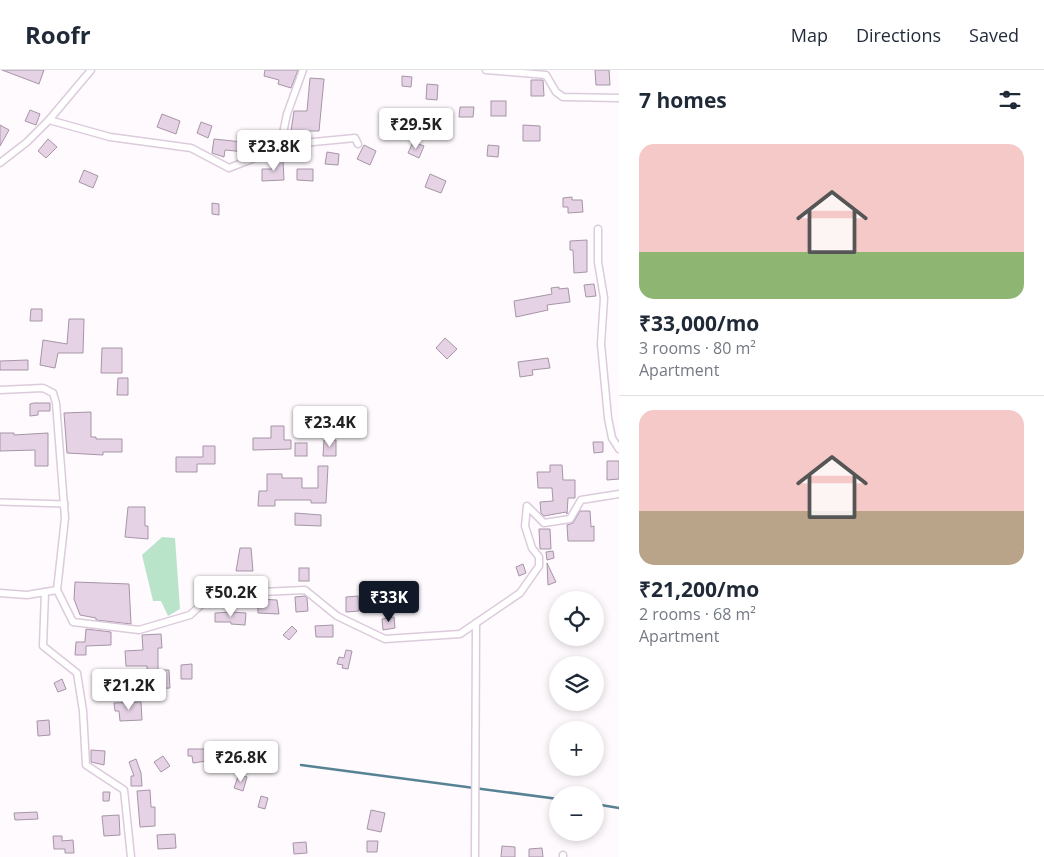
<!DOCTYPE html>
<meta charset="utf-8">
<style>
body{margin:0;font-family:"Open Sans",sans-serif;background:#f6f6f7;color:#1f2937;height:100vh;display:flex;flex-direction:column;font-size:19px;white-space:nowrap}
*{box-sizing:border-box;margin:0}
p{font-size:16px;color:#747a83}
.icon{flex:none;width:28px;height:28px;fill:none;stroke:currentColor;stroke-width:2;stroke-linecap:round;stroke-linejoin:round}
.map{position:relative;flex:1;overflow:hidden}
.side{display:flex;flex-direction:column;background:#fff;width:425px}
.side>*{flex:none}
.fabs{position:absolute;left:549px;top:521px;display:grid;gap:10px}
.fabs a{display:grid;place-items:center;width:55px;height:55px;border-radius:50%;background:#fff;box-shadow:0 2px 8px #0003;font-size:25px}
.price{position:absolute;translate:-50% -42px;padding:0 11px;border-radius:5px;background:#fff;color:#222;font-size:16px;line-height:32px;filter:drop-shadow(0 1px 2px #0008)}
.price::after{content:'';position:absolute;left:50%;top:30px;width:15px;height:11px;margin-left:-8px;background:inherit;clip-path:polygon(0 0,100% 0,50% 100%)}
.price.on{background:#111827;color:#fff}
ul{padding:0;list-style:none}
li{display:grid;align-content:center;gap:10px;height:265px;padding:0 20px}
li+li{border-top:1px solid #e0e1e3}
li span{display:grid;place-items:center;height:155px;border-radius:15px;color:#555}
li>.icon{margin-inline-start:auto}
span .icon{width:90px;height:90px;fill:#fffc;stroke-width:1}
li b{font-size:21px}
h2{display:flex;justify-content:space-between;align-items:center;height:60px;padding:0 20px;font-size:21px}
header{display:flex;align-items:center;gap:30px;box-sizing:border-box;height:70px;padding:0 25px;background:#fff;border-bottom:1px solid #e0e1e3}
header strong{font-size:24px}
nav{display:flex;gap:28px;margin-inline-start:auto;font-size:18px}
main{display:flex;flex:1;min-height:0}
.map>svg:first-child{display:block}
</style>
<header>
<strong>Roofr</strong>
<nav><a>Map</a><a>Directions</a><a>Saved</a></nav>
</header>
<main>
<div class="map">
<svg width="619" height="787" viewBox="0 0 619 787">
<rect width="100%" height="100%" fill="#fefafe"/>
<!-- green -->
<path fill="#bae4ca" d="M 162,467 L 175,468 L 180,539 L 168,546 L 161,531 L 153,531 L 142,485 Z"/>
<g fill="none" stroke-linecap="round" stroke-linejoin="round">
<!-- stream -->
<g stroke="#578294" stroke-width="2.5">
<path d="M 301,695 L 558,729"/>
<path d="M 595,734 L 619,738"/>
</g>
</g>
<!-- building -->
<g fill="#e5d3e5" stroke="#a695a6">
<path d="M 2,0 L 44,0 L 39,14 Z"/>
<path d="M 265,0 L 298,0 L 291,18 L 278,14 L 279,10 L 264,6 Z"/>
<path d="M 595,0 L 609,0 L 610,15 L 596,15 Z"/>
<path d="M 402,6 L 412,7 L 411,17 L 402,16 Z"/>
<path d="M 310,8 L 324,9 L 319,61 L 291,61 L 294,41 L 307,41 Z"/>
<path d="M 531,10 L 543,10 L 544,26 L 531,26 Z"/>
<path d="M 427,14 L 438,15 L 437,30 L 426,29 Z"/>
<rect x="491" y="31" width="15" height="15"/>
<path d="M 460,37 L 474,37 L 473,47 L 459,47 Z"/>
<path d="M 30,40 L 40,44 L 36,55 L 25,51 Z"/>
<path d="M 162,44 L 180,51 L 176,64 L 157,57 Z"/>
<path d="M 201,52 L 212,56 L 208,68 L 197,63 Z"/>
<path d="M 0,55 L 9,60 L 0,76 Z"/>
<path d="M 523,55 L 540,56 L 540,71 L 523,71 Z"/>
<path d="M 48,69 L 57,77 L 46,88 L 38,81 Z"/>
<path d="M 214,69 L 252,73 L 252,69 L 266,69 L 267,78 L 246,79 L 246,82 L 225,80 L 224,87 L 212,83 Z"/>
<path d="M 413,72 L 424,76 L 419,88 L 408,83 Z"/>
<path d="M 364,75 L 376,81 L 370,95 L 357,89 Z"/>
<path d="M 488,75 L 499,76 L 498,87 L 487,86 Z"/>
<path d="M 327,82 L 339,84 L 338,95 L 325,94 Z"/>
<path d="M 272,91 L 283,91 L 284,110 L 262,111 L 262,99 L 273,99 Z"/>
<path d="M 297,99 L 313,99 L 313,111 L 297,110 Z"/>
<path d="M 84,100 L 98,106 L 93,118 L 79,112 Z"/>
<path d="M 430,104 L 446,111 L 441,123 L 425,117 Z"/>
<path d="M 572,127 L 572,130 L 582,130 L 583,142 L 568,143 L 568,137 L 563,137 L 563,128 Z"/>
<path d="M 212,133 L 219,134 L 219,145 L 212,144 Z"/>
<path d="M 587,170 L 587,202 L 574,203 L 573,180 L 570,180 L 570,171 Z"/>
<path d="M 594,214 L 596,226 L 586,227 L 584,215 Z"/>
<path d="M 559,217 L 559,219 L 568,218 L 570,232 L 547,235 L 548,240 L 516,247 L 514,231 L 552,224 L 551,218 Z"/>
<path d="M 31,239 L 42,239 L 42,251 L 30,251 Z"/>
<path d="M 69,249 L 84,249 L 83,283 L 58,283 L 55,298 L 40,295 L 43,270 L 67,274 Z"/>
<path d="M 445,268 L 457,279 L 447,289 L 436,278 Z"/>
<path d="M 102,278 L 122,278 L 122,303 L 101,303 Z"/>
<path d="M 548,288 L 550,298 L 532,300 L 533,305 L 520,307 L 518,292 Z"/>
<path d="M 28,290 L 28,300 L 0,300 L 0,291 Z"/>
<path d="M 118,308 L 128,308 L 128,325 L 117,325 Z"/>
<path d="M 34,333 L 50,333 L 50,341 L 38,341 L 38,345 L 30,346 L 30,334 Z"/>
<path d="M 91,342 L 91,367 L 96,367 L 96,369 L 122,369 L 122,382 L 103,382 L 103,385 L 67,383 L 64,343 Z"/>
<path d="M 271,356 L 284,356 L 284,370 L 291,370 L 291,379 L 253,380 L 253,368 L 271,368 Z"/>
<path d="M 0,363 L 14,363 L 14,365 L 48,363 L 48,396 L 35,396 L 35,380 L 0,381 Z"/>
<path d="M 324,370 L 336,370 L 336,386 L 323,386 Z"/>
<path d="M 593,372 L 603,372 L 603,382 L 594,383 Z"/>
<rect x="295" y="373" width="12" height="13"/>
<path d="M 203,376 L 215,376 L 215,394 L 197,394 L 197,402 L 176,402 L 176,387 L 203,387 Z"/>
<path d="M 607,391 L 619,391 L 619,409 L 607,410 Z"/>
<path d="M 550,395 L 562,395 L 563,410 L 575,410 L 575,428 L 568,428 L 567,444 L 566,442 L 544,446 L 541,443 L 540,432 L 553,431 L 552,418 L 538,418 L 537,402 L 550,402 Z"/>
<path d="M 318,396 L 328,396 L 326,433 L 311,433 L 311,430 L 275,430 L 275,436 L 258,436 L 259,421 L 267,421 L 267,404 L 282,404 L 282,408 L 302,408 L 302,418 L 318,418 Z"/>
<path d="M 128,437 L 145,437 L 145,456 L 148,456 L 148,469 L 125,467 Z"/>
<path d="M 580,441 L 590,441 L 591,457 L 594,456 L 594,471 L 568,471 L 567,455 L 573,453 Z"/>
<path d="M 295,443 L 321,445 L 321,456 L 295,455 Z"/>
<path d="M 539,459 L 550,459 L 551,479 L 540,479 Z"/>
<path d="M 240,478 L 251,478 L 253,501 L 236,501 Z"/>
<path d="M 553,481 L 554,488 L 547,490 L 546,482 Z"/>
<path d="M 547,493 L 556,512 L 548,515 Z"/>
<path d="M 523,494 L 526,503 L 519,506 L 516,497 Z"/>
<rect x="299" y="498" width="10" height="13"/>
<path d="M 75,512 L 129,514 L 131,554 L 96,550 L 96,548 L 80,545 L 74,529 Z"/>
<path d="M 305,526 L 307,528 L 308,541 L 296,542 L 295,527 Z"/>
<path d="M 358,526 L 359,541 L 346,542 L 346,527 Z"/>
<path d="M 258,529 L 277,530 L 279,544 L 258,543 Z"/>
<path d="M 231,542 L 246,543 L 245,555 L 231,554 L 231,552 L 215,552 L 215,543 Z"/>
<path d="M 394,547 L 395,558 L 383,560 L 382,549 Z"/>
<path d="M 333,555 L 333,567 L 316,567 L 315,556 Z"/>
<path d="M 292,556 L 297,561 L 289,570 L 283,565 Z"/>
<path d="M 86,559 L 111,562 L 111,575 L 86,576 L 86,585 L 75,585 L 76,572 L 85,572 Z"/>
<path d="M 161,564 L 162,578 L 158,578 L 158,600 L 169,600 L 170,618 L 148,619 L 147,596 L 126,596 L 125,581 L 143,580 L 142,565 Z"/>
<path d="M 346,580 L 352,581 L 348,599 L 342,598 L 343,595 L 337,594 L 339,587 L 344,588 Z"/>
<path d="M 192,594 L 192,609 L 181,609 L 181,595 Z"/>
<path d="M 62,609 L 66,619 L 58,622 L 54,613 Z"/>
<path d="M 141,632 L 142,650 L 120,651 L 119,641 L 115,641 L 114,633 Z"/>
<path d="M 49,650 L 50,665 L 38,666 L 37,651 Z"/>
<path d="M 188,679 L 210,679 L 210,681 L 213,681 L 213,690 L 193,693 L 192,686 L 188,686 Z"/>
<path d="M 91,680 L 105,681 L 104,695 L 91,692 Z"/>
<path d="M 163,686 L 170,696 L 161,702 L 154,692 Z"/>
<path d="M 136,689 L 141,703 L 142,716 L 131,716 L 131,706 L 134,706 L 129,692 Z"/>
<path d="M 239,704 L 247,707 L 243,721 L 234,718 Z"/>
<path d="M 150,720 L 151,737 L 155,737 L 155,756 L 140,757 L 137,721 Z"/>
<path d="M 103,722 L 110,722 L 109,731 L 103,731 Z"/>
<path d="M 261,726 L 268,728 L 265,739 L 258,737 Z"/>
<path d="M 371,740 L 385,743 L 381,762 L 367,759 Z"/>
<path d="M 37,742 L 38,749 L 15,750 L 14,743 Z"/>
<path d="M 119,745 L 120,765 L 104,766 L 102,746 Z"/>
<path d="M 175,764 L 176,778 L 158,779 L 157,765 Z"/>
<path d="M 53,766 L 62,766 L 62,771 L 73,770 L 74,783 L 65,783 L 65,779 L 54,779 Z"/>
<path d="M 367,771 L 378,771 L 377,782 L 367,782 Z"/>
<path d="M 306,772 L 307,783 L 294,784 L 293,773 Z"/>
<path d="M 502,776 L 515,777 L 515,787 L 501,787 Z"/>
<path d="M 542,778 L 543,787 L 529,787 L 529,779 Z"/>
</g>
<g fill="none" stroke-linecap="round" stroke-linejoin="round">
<defs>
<path id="pedestrian" d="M 0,432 L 65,434"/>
<g id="minor">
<path d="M 486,0 L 546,5 L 556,22 L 563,27 L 619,28"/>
<path d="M 49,50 L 91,0"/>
<path d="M 282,75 L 355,68 L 358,74"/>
<path d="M 0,93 L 27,72 L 49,50 L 110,67 L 191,78 L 229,98 L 280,78 L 287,44 L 303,0"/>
<path d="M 598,159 L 598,192 L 604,228 L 601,274 L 608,348 L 612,368 L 619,379"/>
<path d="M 0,320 L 43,318 L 53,323 L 56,333 L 65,448 L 57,520 L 27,525 L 0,523"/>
<path d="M 57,520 L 73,552 L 139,560 L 190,545 L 203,533 L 239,532 L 261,522 L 305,520 L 337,546 L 385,569 L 460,564 L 520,523 L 539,496 L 539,487 L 532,478 L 525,456 L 527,436 L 544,453 L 570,449 L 581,430 L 619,424"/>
<path d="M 45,522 L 43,576 L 77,603 L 83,641 L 86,695 L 124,720 L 131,787"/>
<path d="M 475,787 L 476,553"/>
<path d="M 563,787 L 563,785"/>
</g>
</defs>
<!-- pedestrian casing -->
<use href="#pedestrian" stroke="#dccbdc" stroke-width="8"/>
<!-- minor casing -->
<use href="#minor" stroke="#dccbdc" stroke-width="9"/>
<!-- pedestrian -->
<use href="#pedestrian" stroke="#fff" stroke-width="5"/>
<!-- minor -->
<use href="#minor" stroke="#fff" stroke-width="6"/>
</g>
</svg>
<div class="fabs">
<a><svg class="icon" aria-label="locate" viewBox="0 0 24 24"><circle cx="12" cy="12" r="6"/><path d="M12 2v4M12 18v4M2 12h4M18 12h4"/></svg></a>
<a><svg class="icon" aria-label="layers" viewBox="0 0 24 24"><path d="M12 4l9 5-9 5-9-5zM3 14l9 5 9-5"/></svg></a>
<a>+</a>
<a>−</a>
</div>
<b class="price" style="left:416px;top:80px">₹29.5K</b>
<b class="price" style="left:274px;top:102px">₹23.8K</b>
<b class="price" style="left:330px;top:378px">₹23.4K</b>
<b class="price" style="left:231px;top:548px">₹50.2K</b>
<b class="price on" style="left:389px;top:553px">₹33K</b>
<b class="price" style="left:129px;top:641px">₹21.2K</b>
<b class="price" style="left:241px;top:713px">₹26.8K</b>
</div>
<section class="side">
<h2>7 homes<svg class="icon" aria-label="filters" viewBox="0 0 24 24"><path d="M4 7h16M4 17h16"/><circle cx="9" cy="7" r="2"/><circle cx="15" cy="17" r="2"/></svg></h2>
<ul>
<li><span style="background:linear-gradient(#f6c9c9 70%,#8fb573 0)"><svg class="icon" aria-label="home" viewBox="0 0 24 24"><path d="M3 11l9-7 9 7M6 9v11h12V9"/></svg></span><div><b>₹33,000/mo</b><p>3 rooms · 80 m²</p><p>Apartment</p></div></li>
<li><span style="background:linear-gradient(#f6c9c9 65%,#b9a48a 0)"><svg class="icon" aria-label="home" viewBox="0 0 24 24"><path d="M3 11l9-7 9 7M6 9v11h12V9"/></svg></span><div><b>₹21,200/mo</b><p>2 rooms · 68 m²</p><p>Apartment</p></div></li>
</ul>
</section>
</main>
